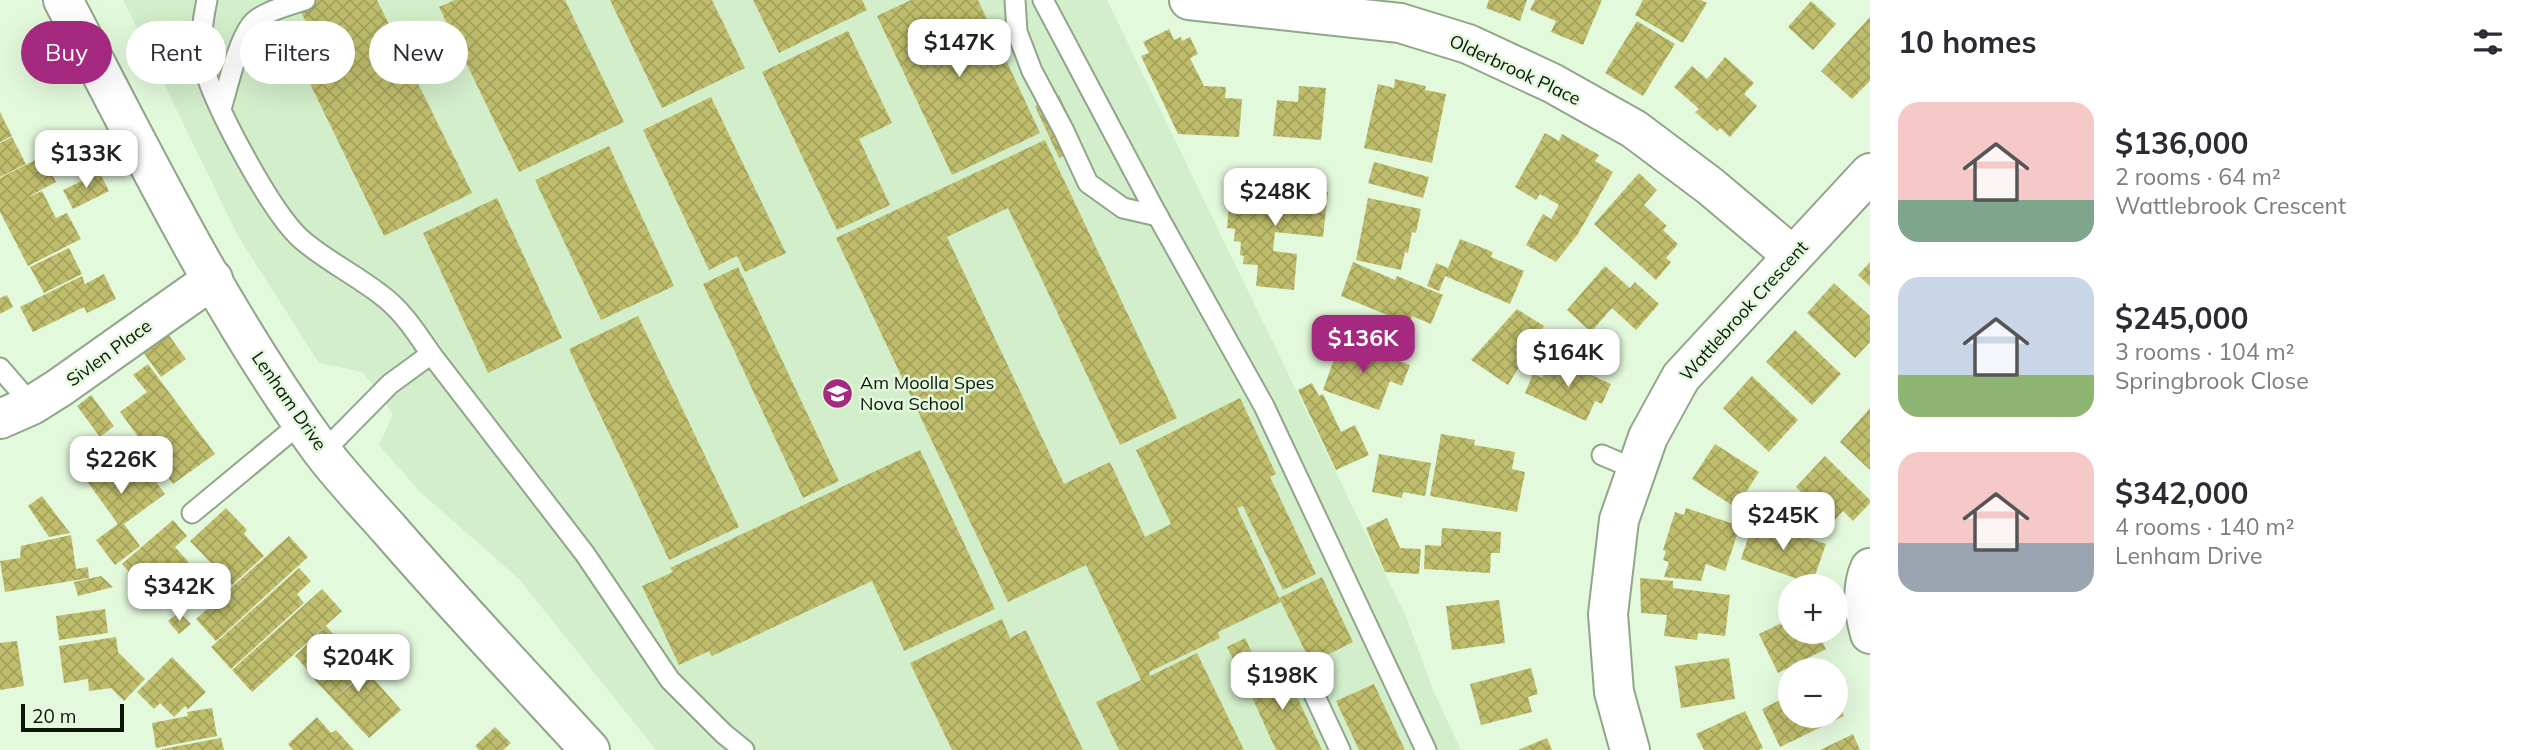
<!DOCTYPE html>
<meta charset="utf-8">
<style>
body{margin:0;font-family:Mulish,sans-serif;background:#f7f7f7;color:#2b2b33;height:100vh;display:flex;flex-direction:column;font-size:26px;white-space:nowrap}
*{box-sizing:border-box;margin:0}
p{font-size:23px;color:#7c7c81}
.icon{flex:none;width:38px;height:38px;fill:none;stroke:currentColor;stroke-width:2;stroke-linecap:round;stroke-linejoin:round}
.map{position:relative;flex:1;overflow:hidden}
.details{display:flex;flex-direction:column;background:#fff;width:665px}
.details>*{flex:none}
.banner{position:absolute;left:21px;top:21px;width:665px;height:63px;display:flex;gap:14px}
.buttons{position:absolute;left:1778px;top:574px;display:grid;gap:14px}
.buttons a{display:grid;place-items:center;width:70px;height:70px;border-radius:50%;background:#fff;box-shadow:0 7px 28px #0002;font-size:35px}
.scale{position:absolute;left:21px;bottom:18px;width:103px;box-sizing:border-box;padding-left:7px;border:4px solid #0d150b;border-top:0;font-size:19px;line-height:24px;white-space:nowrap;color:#0d150b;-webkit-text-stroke:5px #e3f9dc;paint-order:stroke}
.price{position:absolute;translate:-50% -60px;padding:0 16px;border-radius:14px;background:#fff;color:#222;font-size:23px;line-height:46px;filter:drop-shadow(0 2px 4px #0008)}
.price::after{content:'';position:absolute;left:50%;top:42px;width:21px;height:16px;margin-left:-10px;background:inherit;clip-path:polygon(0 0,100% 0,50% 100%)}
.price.selected{background:#a52a7f;color:#fff}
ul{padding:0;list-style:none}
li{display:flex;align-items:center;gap:21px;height:175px;padding:0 28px}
li span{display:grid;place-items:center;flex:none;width:196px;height:140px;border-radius:21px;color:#555}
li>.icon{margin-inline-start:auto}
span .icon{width:84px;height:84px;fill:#fffc;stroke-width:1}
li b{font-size:30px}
h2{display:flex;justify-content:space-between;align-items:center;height:84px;padding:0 28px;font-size:30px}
.chip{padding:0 24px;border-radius:32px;background:#fff;box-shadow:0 7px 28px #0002;font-size:24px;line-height:63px}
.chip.selected{background:#a52a7f;color:#fff}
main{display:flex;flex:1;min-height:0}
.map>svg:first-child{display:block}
</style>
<main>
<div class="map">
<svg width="1870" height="750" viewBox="0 0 1870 750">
<defs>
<pattern id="building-cross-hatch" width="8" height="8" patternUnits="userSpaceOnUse" patternTransform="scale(1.75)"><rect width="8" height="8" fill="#bfbd6c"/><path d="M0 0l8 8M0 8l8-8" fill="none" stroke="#a3a25c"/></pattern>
</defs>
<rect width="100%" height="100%" fill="#e3f9dc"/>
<!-- built -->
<path fill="#d3eecb" d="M 123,0 L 1107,0 L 1407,619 L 1433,690 L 1461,750 L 656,750 L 519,579 L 420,492 L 379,445 L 393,414 L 363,372 L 319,363 L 238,236 Z"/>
<!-- building -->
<g fill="url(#building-cross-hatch)">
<path d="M 295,0 L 377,0 L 472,193 L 384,236 L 285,32 L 306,22 Z"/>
<path d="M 455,0 L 565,0 L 624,122 L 519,172 L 439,7 Z"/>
<path d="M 610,0 L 712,0 L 745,68 L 662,108 Z"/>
<path d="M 753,0 L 862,0 L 867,10 L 779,53 Z"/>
<path d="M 911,0 L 978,0 L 1040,133 L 952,175 L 877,16 Z"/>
<path d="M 1489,0 L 1527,0 L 1520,21 L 1486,8 Z"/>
<path d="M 1535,0 L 1602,0 L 1583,45 L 1551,32 L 1556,21 L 1530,10 Z"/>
<path d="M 1643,0 L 1701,0 L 1707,3 L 1683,43 L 1635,15 Z"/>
<path d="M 1811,1 L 1836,24 L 1813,50 L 1788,27 Z"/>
<path d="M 1870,17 L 1870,81 L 1852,99 L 1821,71 Z"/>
<path d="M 1637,21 L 1675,44 L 1643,96 L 1605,73 Z"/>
<path d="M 1169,29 L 1174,40 L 1181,37 L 1182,41 L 1190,37 L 1198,54 L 1190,58 L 1204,86 L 1226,87 L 1225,98 L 1242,99 L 1239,137 L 1178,134 L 1141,56 L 1149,53 L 1143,42 Z"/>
<path d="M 848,31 L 892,123 L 859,139 L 890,205 L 837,230 L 762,72 Z"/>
<path d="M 1725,57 L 1754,83 L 1744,94 L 1757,106 L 1730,137 L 1720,128 L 1717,131 L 1695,112 L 1699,109 L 1674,87 L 1692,66 L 1707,79 Z"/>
<path d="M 1395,79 L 1426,86 L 1425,90 L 1446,94 L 1432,163 L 1364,148 L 1378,84 L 1394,88 Z"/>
<path d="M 1299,86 L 1326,88 L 1321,140 L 1273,136 L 1277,100 L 1298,102 Z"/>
<path d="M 1059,95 L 1083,146 L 1059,158 L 1035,106 Z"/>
<path d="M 711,97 L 786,253 L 745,272 L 737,256 L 709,270 L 643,130 Z"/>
<path d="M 0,112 L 12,136 L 0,142 Z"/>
<path d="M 1545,133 L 1559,141 L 1562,134 L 1599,155 L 1595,161 L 1613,172 L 1578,234 L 1556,262 L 1526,245 L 1543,214 L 1551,219 L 1559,205 L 1540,194 L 1536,200 L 1515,187 Z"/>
<path d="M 12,137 L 26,164 L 0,177 L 0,143 Z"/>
<path d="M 1045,140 L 1177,418 L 1120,445 L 1008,208 L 947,237 L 1064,484 L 1110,462 L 1145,537 L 1171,524 L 1136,450 L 1240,398 L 1276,474 L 1270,477 L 1316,574 L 1283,590 L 1243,506 L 1237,508 L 1279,598 L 1322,577 L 1353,642 L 1311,663 L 1281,602 L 1218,632 L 1220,638 L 1149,672 L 1150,676 L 1197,653 L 1244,750 L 1119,750 L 1096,702 L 1141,680 L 1086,565 L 1008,602 L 836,238 Z"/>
<path d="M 609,146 L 674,286 L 601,320 L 535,180 Z"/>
<path d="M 43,156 L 56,182 L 26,198 L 42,191 L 56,218 L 67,213 L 81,239 L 28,266 L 0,212 L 0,178 Z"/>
<path d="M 1374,162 L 1429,177 L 1423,198 L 1368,183 Z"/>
<path d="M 98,169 L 109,191 L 73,209 L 63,190 L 86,179 L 84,176 Z"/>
<path d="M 1639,173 L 1657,190 L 1644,205 L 1667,226 L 1663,230 L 1678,244 L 1666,258 L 1671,262 L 1656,280 L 1594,224 Z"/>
<path d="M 1239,183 L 1328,192 L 1323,237 L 1275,232 L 1273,251 L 1297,254 L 1294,290 L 1256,286 L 1258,265 L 1243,264 L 1244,256 L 1240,255 L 1241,242 L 1234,241 L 1235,229 L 1227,228 L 1229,206 L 1237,207 Z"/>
<path d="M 497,198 L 562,338 L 488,373 L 423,233 Z"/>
<path d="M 1368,198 L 1421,209 L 1416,233 L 1412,232 L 1408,253 L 1405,252 L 1401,270 L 1356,260 Z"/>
<path d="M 1460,239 L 1493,252 L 1491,257 L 1524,271 L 1510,304 L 1445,276 L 1439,291 L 1427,286 L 1436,263 L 1448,268 Z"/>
<path d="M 69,248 L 82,274 L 44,293 L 30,267 Z"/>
<path d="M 1353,262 L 1395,280 L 1397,276 L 1443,295 L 1431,324 L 1412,316 L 1409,324 L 1341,296 Z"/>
<path d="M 1870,262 L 1870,286 L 1858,275 Z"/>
<path d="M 1605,266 L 1630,288 L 1635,282 L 1659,304 L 1636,330 L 1612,308 L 1591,332 L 1567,310 Z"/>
<path d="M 738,267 L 839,481 L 803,498 L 703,284 Z"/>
<path d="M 104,274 L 116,299 L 87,313 L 84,307 L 33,332 L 20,307 L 82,276 L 85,284 Z"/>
<path d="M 1834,283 L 1870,316 L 1870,342 L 1855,358 L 1807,313 Z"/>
<path d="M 7,295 L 13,307 L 0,314 L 0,298 Z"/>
<path d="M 1517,309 L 1544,326 L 1508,385 L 1471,360 Z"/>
<path d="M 638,316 L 739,527 L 669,560 L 569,349 Z"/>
<path d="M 1795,330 L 1841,374 L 1812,405 L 1766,362 Z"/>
<path d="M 168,334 L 186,359 L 161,377 L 143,352 Z"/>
<path d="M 1341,340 L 1410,365 L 1402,386 L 1390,381 L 1379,410 L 1323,390 Z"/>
<path d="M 1552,357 L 1611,384 L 1602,404 L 1595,401 L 1586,421 L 1525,393 L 1533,374 L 1542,378 Z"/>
<path d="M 148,364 L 215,454 L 173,484 L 120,412 L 147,392 L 133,375 Z"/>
<path d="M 1752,376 L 1798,420 L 1769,452 L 1723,408 Z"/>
<path d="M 1312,383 L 1319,396 L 1323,394 L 1341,432 L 1355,425 L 1369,455 L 1336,470 L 1298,390 Z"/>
<path d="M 91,395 L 114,426 L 100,437 L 77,406 Z"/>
<path d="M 1870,408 L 1870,470 L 1840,442 Z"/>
<path d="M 1441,434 L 1475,440 L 1474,445 L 1515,452 L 1512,469 L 1525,472 L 1517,512 L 1430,496 Z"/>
<path d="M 1715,444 L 1759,472 L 1736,508 L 1692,479 Z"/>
<path d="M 112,445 L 119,454 L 130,446 L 165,494 L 124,524 L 140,546 L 115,565 L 96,540 L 118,524 L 86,480 L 88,478 L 81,468 Z"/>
<path d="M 920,450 L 995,609 L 904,651 L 872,581 L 712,656 L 709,651 L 679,665 L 642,586 L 673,572 L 670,568 Z"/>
<path d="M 1379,454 L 1431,463 L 1425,496 L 1403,492 L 1402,498 L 1372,492 Z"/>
<path d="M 1825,456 L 1870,500 L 1870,503 L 1853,521 L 1843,511 L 1832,523 L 1796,487 Z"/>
<path d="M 42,496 L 70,533 L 49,537 L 28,506 Z"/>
<path d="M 226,508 L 247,530 L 244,534 L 264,556 L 232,585 L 190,541 Z"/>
<path d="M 1686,508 L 1740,526 L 1725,571 L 1706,564 L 1701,581 L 1664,577 L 1669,562 L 1663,560 L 1666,551 L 1663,550 L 1675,512 L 1684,515 Z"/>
<path d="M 1387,518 L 1400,548 L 1421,549 L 1419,574 L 1385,572 L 1366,528 Z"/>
<path d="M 173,520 L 187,536 L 175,547 L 193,567 L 155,601 L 122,564 Z"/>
<path d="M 1754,520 L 1826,544 L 1812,584 L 1741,559 Z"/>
<path d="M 1442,528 L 1501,532 L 1500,553 L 1491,553 L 1490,573 L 1424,569 L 1425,545 L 1441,546 Z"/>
<path d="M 71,535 L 76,569 L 88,567 L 89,578 L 5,592 L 0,561 L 20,558 L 21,546 Z"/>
<path d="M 289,536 L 308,557 L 216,641 L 196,619 Z"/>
<path d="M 299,568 L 311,581 L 297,594 L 304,603 L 231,669 L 211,647 Z"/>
<path d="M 101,576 L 113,587 L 78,596 L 74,582 Z"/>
<path d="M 1640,578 L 1673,581 L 1673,588 L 1730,595 L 1725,636 L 1698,633 L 1697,640 L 1664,636 L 1667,615 L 1641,613 Z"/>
<path d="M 322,589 L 342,611 L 252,692 L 232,670 Z"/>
<path d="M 1499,600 L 1505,643 L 1452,650 L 1446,606 Z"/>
<path d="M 105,609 L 108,633 L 59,640 L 56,616 Z"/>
<path d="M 179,612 L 191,624 L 179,634 L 168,621 Z"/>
<path d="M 1002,619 L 1010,638 L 1026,630 L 1083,750 L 952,750 L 910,663 Z"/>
<path d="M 1790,619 L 1790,632 L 1817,632 L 1826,649 L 1778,673 L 1759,634 Z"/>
<path d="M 326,626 L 346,648 L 314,677 L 295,656 Z"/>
<path d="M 116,637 L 118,652 L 145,679 L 124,701 L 111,688 L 89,691 L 88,679 L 64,683 L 59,646 Z"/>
<path d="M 1245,638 L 1252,653 L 1234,661 L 1227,647 Z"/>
<path d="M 17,641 L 24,686 L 0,690 L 0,643 Z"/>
<path d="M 346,649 L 365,670 L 337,697 L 367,671 L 401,710 L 369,738 L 314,679 Z"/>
<path d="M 172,657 L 206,692 L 188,709 L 185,706 L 174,717 L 160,703 L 154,709 L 137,692 Z"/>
<path d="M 1729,658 L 1735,699 L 1681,708 L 1675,666 Z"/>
<path d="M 1282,665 L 1322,750 L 1276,750 L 1245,682 Z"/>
<path d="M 1531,668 L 1538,694 L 1528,697 L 1532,712 L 1481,725 L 1470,684 Z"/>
<path d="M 1374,684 L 1405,750 L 1359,750 L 1336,701 Z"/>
<path d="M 1790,695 L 1790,716 L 1836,716 L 1836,697 L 1844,716 L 1780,747 L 1762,709 Z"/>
<path d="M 212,708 L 217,736 L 156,748 L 152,723 L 188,716 L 187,712 Z"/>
<path d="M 1745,711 L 1763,748 L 1759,750 L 1704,750 L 1696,734 Z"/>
<path d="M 317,717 L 331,733 L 336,730 L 354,750 L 293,750 L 288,744 Z"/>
<path d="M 495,727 L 511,743 L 503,750 L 479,750 L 475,746 Z"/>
<path d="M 1853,734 L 1860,750 L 1820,750 Z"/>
<path d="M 221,738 L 224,750 L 162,750 L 162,749 Z"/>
<path d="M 1547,738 L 1552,750 L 1518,750 Z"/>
</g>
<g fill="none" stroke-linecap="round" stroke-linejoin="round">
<defs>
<g id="service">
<path d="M 207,0 C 202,23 198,51 206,74 C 219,113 271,212 301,239 C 325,260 354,274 380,294 C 402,310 416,332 431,354"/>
<path d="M 1015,0 L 1017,32 L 1032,71 L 1064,131 L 1088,183 L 1123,208 L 1158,216"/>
<path d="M 1043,0 L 1155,211 L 1264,406 L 1426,750"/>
<path d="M 221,109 C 228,86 237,44 251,25 C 261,12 290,5 305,0"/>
<path d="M 0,368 L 32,405"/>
<path d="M 323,452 L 390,384 L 431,354 L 585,554 L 670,680 L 724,734 L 744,750"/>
<path d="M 1602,455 L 1637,470"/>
<path d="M 192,513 L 302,422"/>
<path d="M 1306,677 L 1340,750"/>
</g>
<g id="minor">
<path d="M 1189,0 L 1400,23 L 1468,44 L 1552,83 L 1634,129 L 1710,186 L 1793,256"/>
<path d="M 0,419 L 32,405 L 59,388 L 213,279"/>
<path d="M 1870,568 C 1861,588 1864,613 1870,634"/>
<path d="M 1630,750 L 1614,692 L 1608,614 L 1619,520 L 1648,437 L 1681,377 L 1870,173"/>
</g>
<path id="tertiary" d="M 63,0 C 143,153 219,310 321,450 C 342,478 367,504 390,530 C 455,605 523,677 590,750"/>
</defs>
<!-- service casing -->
<use href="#service" stroke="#90a58a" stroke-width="23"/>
<!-- minor casing -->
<use href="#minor" stroke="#90a58a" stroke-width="42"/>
<!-- tertiary casing -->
<use href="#tertiary" stroke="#90a58a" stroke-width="42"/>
<!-- service -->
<use href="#service" stroke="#fff" stroke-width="19"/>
<!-- minor -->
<use href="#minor" stroke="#fff" stroke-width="38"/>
<!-- tertiary -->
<use href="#tertiary" stroke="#fff" stroke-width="38"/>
</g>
<!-- icons -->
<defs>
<symbol id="school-disc" viewBox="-11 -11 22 22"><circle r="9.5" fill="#a52a7f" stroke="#e3f9dc"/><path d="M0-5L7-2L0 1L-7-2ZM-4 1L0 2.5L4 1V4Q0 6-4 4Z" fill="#fff"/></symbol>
</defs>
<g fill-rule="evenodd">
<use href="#school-disc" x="820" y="376" width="35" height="35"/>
</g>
<g text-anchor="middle" stroke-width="5" stroke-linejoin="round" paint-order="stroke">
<!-- street labels -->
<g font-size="18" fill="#0d150b" stroke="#e3f9dc">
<text transform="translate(1515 70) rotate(25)" y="6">Olderbrook Place</text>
<text transform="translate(1744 311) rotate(-48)" y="6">Wattlebrook Crescent</text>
<text transform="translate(109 353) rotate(-36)" y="6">Sivlen Place</text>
<text transform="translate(289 401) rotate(55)" y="6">Lenham Drive</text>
</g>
<!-- poi labels -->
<g font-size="18" fill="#0d150b" stroke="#e3f9dc" text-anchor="start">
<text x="860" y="389">Am Moolla Spes<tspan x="860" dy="21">Nova School</tspan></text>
</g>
</g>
</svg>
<div class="buttons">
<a>+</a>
<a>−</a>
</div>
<div class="scale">20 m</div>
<b class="price" style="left:959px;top:79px">$147K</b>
<b class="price" style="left:86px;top:190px">$133K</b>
<b class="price" style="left:1275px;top:228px">$248K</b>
<b class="price selected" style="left:1363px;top:375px">$136K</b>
<b class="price" style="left:1568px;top:389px">$164K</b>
<b class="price" style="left:121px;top:496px">$226K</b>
<b class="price" style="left:1783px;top:552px">$245K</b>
<b class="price" style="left:179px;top:623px">$342K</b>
<b class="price" style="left:358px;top:694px">$204K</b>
<b class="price" style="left:1282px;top:712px">$198K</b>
<div class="banner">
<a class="chip selected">Buy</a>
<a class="chip">Rent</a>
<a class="chip">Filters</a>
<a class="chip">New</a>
</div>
</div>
<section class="details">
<h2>10 homes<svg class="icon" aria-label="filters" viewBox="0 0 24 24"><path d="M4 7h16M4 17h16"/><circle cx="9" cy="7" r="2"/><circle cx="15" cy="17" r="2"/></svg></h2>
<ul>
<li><span style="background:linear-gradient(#f6c9c9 70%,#7fa58c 0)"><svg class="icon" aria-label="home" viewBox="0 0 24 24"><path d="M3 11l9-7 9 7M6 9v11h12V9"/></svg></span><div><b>$136,000</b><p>2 rooms · 64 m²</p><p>Wattlebrook Crescent</p></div></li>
<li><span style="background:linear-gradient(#c9d6e8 70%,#8fb573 0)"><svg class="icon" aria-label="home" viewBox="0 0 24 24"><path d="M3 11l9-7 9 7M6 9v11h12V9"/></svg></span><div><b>$245,000</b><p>3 rooms · 104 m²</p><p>Springbrook Close</p></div></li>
<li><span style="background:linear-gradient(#f6c9c9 65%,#9aa5b1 0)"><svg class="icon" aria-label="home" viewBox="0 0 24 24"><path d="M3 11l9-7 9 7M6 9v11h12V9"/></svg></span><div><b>$342,000</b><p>4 rooms · 140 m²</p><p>Lenham Drive</p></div></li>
</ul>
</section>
</main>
